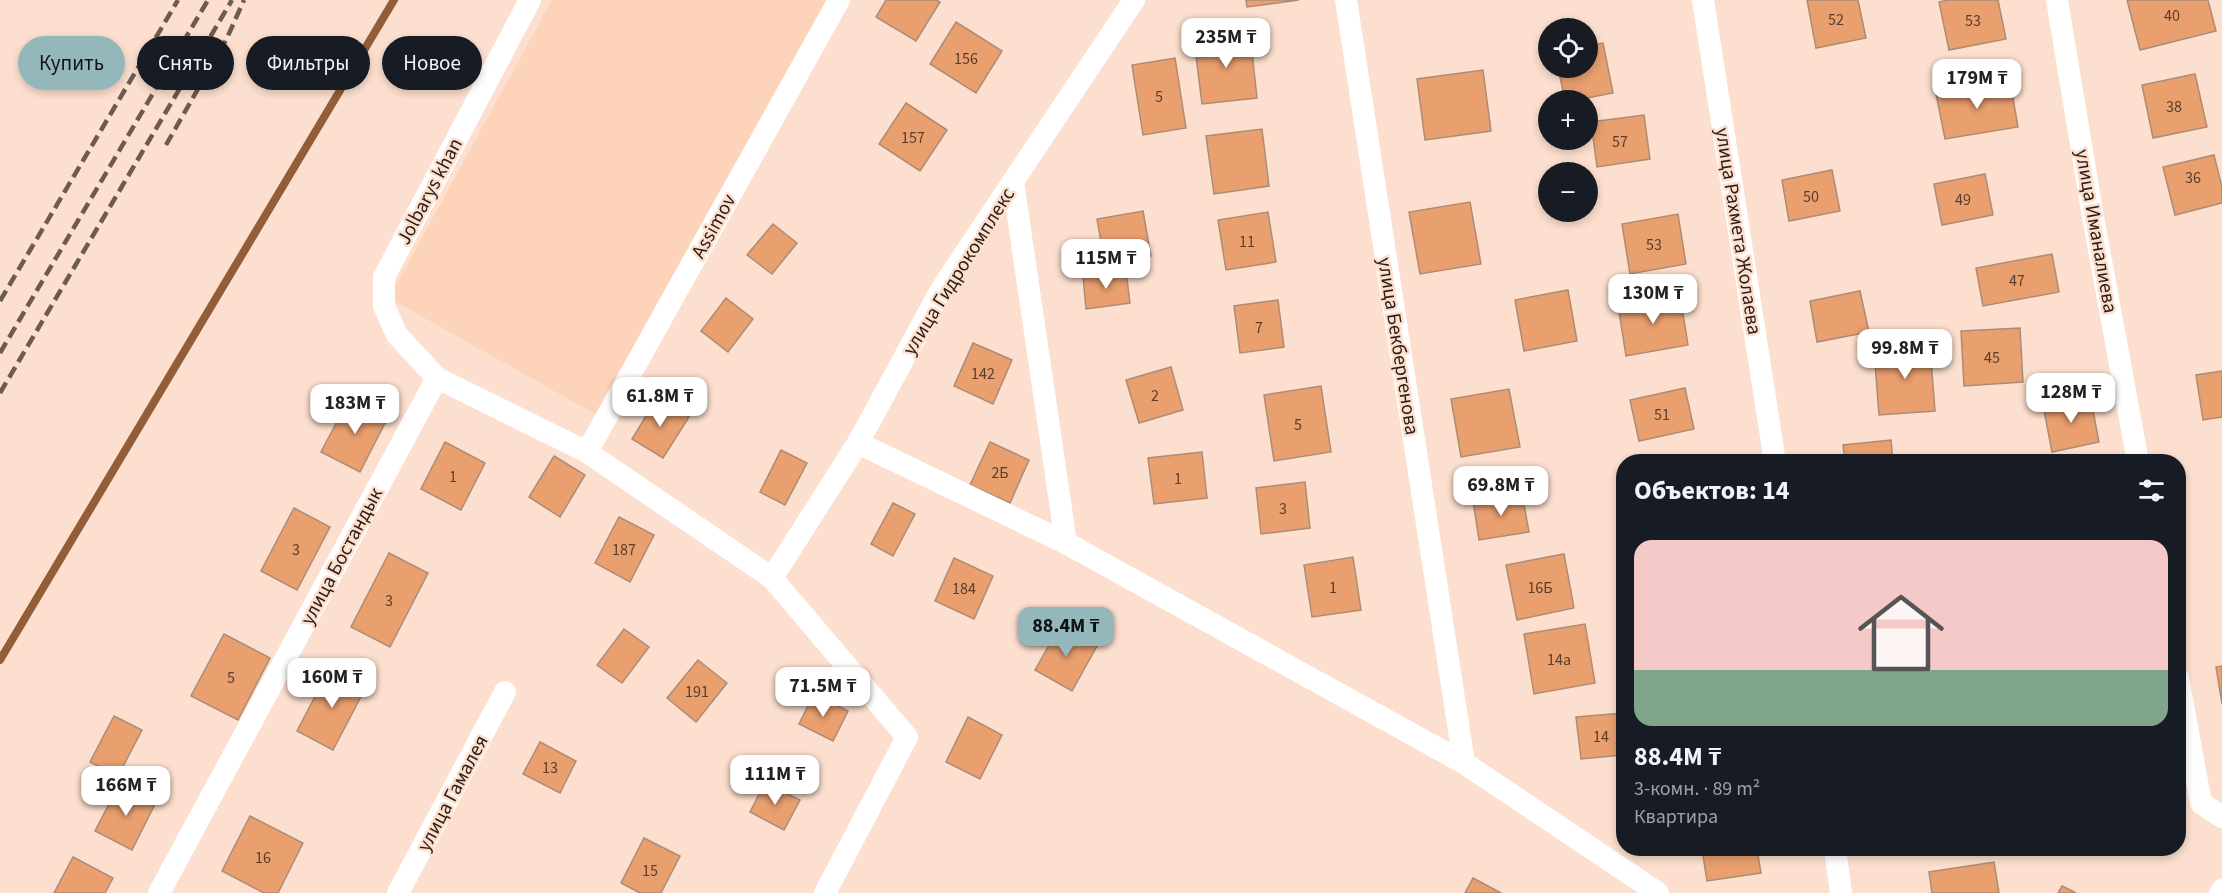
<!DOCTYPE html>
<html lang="ru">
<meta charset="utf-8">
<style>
body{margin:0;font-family:"Source Sans 3",sans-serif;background:#20242c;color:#f1f3f6;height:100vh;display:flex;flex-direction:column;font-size:22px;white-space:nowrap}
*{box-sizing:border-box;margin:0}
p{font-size:20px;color:#9ea1a6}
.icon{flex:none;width:33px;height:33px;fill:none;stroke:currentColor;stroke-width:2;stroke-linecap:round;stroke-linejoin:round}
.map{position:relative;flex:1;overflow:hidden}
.drawer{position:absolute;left:1616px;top:454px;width:570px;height:402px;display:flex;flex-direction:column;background:#171b24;border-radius:24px;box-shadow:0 3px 9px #0003}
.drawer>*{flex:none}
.guide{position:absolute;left:18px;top:36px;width:570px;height:54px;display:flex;gap:12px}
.tools{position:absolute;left:1538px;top:18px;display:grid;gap:12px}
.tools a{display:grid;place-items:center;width:60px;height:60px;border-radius:50%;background:#171b24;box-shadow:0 3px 9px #0003;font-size:30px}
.price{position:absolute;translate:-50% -51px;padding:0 14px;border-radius:12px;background:#fff;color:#222;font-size:20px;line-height:39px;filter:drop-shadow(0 2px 3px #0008)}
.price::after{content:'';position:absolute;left:50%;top:36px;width:18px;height:14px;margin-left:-9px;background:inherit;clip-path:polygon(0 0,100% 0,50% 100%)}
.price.selected{background:#94b7bc;color:#111}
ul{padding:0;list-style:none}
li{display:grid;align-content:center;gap:12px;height:318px;padding:0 18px}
li span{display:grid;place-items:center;height:186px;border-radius:18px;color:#555}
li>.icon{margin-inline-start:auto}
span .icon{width:108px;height:108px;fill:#fffc;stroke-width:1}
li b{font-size:26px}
h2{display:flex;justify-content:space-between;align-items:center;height:72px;padding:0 18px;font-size:26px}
.tag{padding:0 21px;border-radius:27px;background:#171b24;box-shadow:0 3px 9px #0003;font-size:21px;line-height:54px}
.tag.selected{background:#94b7bc;color:#111}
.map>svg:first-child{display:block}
</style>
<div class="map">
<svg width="2222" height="893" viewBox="0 0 2222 893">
<rect width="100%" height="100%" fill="#fcdfce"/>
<!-- built -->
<path fill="#fdd3b9" d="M 552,0 L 835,0 L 604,419 L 389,298 Z"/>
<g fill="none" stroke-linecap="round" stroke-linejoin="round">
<!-- stream -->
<path stroke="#925d39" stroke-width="8" d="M 0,660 L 394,0"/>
</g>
<!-- building -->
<g fill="#e99f6e" stroke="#ac8c77" stroke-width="1.5">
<path d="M 886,0 L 936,0 L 940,2 L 916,41 L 876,17 Z"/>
<path d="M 1246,0 L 1299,0 L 1247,7 Z"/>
<path d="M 1807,0 L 1858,0 L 1866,38 L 1816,48 Z"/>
<path d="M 1948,0 L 1998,0 L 2006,39 L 1949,50 L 1939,2 Z"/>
<path d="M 2127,0 L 2208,0 L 2216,31 L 2140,50 Z"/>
<path d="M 956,22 L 1002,51 L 976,93 L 930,64 Z"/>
<path d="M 1250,33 L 1257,98 L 1202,104 L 1194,40 Z"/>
<path d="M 1603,43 L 1613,93 L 1577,100 L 1565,100 L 1558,68 L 1587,68 L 1587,46 Z"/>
<path d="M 1175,58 L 1186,128 L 1143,135 L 1132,65 Z"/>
<path d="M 1483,70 L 1491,131 L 1425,140 L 1417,79 Z"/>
<path d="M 2195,74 L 2207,127 L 2153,138 L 2142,85 Z"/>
<path d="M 2010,81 L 2018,127 L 1945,139 L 1936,94 Z"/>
<path d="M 906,103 L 947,130 L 920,171 L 879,144 Z"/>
<path d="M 1644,115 L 1650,159 L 1597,167 L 1591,122 Z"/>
<path d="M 1262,129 L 1269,186 L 1214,194 L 1206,136 Z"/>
<path d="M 2214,155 L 2222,187 L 2222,203 L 2175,215 L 2163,167 Z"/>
<path d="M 1832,170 L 1840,211 L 1789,221 L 1782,180 Z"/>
<path d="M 1985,174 L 1993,215 L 1942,225 L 1934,184 Z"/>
<path d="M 1470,202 L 1481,264 L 1420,274 L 1409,212 Z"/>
<path d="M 1143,211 L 1151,256 L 1105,264 L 1097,219 Z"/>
<path d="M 1268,212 L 1276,262 L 1226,270 L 1218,220 Z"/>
<path d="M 1678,214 L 1686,264 L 1630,274 L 1622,224 Z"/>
<path d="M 773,224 L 797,243 L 772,274 L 747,255 Z"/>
<path d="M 2052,254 L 2059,292 L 1983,306 L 1976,268 Z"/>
<path d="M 1126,271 L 1130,303 L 1086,309 L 1083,276 Z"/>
<path d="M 1568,290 L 1577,341 L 1524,351 L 1515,300 Z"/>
<path d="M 1860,291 L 1869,332 L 1817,342 L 1810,301 Z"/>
<path d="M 1680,295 L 1688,345 L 1626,356 L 1618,305 Z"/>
<path d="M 726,298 L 753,319 L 728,352 L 701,331 Z"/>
<path d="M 1278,300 L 1284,347 L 1240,353 L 1234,306 Z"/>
<path d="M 2020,328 L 2023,382 L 1964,386 L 1961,331 Z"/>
<path d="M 973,343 L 1012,360 L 993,404 L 954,386 Z"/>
<path d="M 1930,346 L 1935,411 L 1879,415 L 1874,350 Z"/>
<path d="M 1171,367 L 1183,410 L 1139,423 L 1126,380 Z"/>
<path d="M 2222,371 L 2222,417 L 2203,420 L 2196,375 Z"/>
<path d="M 1321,386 L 1331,452 L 1274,461 L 1264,395 Z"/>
<path d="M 1685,388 L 1694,429 L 1639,441 L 1630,400 Z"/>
<path d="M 1509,389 L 1520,447 L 1461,457 L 1451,399 Z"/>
<path d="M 2090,395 L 2099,442 L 2052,452 L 2043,405 Z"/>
<path d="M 350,397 L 388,417 L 360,472 L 321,452 Z"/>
<path d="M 657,398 L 689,417 L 663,458 L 632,439 Z"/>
<path d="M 1891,440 L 1893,462 L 1845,462 L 1843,445 Z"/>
<path d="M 445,442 L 485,463 L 461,510 L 421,489 Z"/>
<path d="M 990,442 L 1029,460 L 1010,503 L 970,485 Z"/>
<path d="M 781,450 L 807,463 L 785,505 L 760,492 Z"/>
<path d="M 1202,452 L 1207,498 L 1154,504 L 1148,458 Z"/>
<path d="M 554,456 L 585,475 L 560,517 L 529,497 Z"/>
<path d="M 1305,482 L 1310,528 L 1261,534 L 1256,488 Z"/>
<path d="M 1522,494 L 1529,532 L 1479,540 L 1473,501 Z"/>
<path d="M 893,503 L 915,514 L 893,556 L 871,544 Z"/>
<path d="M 294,508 L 330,527 L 297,590 L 261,571 Z"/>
<path d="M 619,517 L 654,535 L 630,582 L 595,563 Z"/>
<path d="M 389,553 L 428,573 L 390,647 L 351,627 Z"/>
<path d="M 1564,554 L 1574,608 L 1517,620 L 1506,565 Z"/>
<path d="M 1353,557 L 1361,610 L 1312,617 L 1304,565 Z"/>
<path d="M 954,558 L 993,576 L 974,619 L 935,601 Z"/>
<path d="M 1585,624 L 1595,683 L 1534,694 L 1524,634 Z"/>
<path d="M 1060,626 L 1097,646 L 1072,691 L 1035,670 Z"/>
<path d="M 624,629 L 649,647 L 622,683 L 597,665 Z"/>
<path d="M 224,634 L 270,658 L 238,720 L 191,696 Z"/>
<path d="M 698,660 L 727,683 L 696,722 L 667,698 Z"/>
<path d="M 2222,666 L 2222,704 L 2216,667 Z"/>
<path d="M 330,668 L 366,687 L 333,750 L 297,731 Z"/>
<path d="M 814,694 L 848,711 L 833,741 L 799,724 Z"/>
<path d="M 1623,713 L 1623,755 L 1581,759 L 1576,717 Z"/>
<path d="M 114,716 L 142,730 L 118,776 L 90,762 Z"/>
<path d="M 968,717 L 1002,735 L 980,779 L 946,762 Z"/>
<path d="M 540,742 L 576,761 L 560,793 L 523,774 Z"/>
<path d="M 120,783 L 156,802 L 132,850 L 95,831 Z"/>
<path d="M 765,783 L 800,800 L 784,830 L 750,812 Z"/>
<path d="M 250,816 L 303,843 L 278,893 L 264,893 L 222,871 Z"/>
<path d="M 644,838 L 680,856 L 661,893 L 640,893 L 621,883 Z"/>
<path d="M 1702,849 L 1757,849 L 1761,873 L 1707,881 Z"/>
<path d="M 73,857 L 113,878 L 105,893 L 54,893 Z"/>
<path d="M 1994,862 L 1999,893 L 1932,893 L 1929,872 Z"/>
<path d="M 1473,878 L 1501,893 L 1465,893 Z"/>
<path d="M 2062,886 L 2076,893 L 2058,893 Z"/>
</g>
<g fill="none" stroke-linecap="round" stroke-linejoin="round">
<!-- street -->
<g stroke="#fff" stroke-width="22">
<path d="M 530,0 L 384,277 L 384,306 L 397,335 L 437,378 L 587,452 L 772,578 L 907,737 L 825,893"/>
<path d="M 1346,0 L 1464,763"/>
<path d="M 1703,0 L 1775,462"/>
<path d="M 2057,0 L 2093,217 L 2138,462"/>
<path d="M 1013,182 L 1066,543 L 1464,763 L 1658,893"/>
<path d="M 858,443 L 1066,543"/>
<path d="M 587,452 L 839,0"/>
<path d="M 772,578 L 858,443 L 942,288 L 1134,0"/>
<path d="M 2178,678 L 2201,803 L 2222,817"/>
<path d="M 1835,849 L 1841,893"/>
<path d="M 159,893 L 437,378"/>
<path d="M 398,893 L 505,692"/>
<path d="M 2220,893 L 2222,890"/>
</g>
<!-- rail -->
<g stroke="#6d5b50" stroke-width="4.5" stroke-dasharray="12 6" stroke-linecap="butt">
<path d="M 166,145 L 227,38 L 244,0"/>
<path d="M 0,301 L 178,0"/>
<path d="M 0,353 L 208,0"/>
<path d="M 0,393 L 232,0"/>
</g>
</g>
<g text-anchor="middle" stroke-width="5" stroke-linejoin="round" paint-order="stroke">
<!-- number labels -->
<g font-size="16" fill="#593e2b">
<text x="2172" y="21">40</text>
<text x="1836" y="25">52</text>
<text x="1973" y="26">53</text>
<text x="966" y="64">156</text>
<text x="1159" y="102">5</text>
<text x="2174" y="112">38</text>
<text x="913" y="143">157</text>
<text x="1620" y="147">57</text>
<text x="2193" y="183">36</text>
<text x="1811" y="202">50</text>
<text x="1963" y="205">49</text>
<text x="1247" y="247">11</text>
<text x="1654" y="250">53</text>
<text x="2017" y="286">47</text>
<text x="1259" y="333">7</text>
<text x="1992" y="363">45</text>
<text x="983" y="379">142</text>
<text x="1155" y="401">2</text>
<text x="1662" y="420">51</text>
<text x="1298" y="430">5</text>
<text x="1000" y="478">2Б</text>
<text x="453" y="482">1</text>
<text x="1178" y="484">1</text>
<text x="1283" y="514">3</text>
<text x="296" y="555">3</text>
<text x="624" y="555">187</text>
<text x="1333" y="593">1</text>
<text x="1540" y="593">16Б</text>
<text x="964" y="594">184</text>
<text x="389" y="606">3</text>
<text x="1559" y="665">14а</text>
<text x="231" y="683">5</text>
<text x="697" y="697">191</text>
<text x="1601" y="742">14</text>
<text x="550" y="773">13</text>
<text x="263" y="863">16</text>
<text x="650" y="876">15</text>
</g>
<!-- street labels -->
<g font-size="20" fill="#291d15" stroke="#fcdfce">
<text transform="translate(429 191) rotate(-62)" y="7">Jolbarys khan</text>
<text transform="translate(713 226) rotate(-61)" y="7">Assimov</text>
<text transform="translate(1739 231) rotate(81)" y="7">улица Рахмета Жолаева</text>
<text transform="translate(2097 231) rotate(80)" y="7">улица Иманалиева</text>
<text transform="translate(958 271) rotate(-58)" y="7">улица Гидрокомплекс</text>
<text transform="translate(1399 346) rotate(81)" y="7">улица Бекбергенова</text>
<text transform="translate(341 556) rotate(-62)" y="7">улица Бостандык</text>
<text transform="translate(452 793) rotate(-62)" y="7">улица Гамалея</text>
</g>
</g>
</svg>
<div class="tools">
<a><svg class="icon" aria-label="locate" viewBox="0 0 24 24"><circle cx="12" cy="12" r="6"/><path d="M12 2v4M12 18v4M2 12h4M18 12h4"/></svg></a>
<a>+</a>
<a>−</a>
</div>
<b class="price" style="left:1226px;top:69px">235M ₸</b>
<b class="price" style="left:1977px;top:110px">179M ₸</b>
<b class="price" style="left:1106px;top:290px">115M ₸</b>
<b class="price" style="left:1653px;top:325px">130M ₸</b>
<b class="price" style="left:1905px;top:380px">99.8M ₸</b>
<b class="price" style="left:2071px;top:424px">128M ₸</b>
<b class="price" style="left:660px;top:428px">61.8M ₸</b>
<b class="price" style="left:355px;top:435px">183M ₸</b>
<b class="price" style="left:1501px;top:517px">69.8M ₸</b>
<b class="price selected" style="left:1066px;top:658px">88.4M ₸</b>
<b class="price" style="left:332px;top:709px">160M ₸</b>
<b class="price" style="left:823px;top:718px">71.5M ₸</b>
<b class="price" style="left:775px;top:806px">111M ₸</b>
<b class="price" style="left:126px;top:817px">166M ₸</b>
<div class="guide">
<a class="tag selected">Купить</a>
<a class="tag">Снять</a>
<a class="tag">Фильтры</a>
<a class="tag">Новое</a>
</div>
<section class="drawer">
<h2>Объектов: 14<svg class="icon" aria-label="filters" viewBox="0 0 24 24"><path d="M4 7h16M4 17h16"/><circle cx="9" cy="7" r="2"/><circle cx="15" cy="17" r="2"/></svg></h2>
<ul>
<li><span style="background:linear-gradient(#f6c9c9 70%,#7fa58c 0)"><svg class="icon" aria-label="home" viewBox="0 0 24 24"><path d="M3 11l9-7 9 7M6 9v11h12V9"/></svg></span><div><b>88.4M ₸</b><p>3-комн. · 89 m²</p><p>Квартира</p></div></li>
</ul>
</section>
</div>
